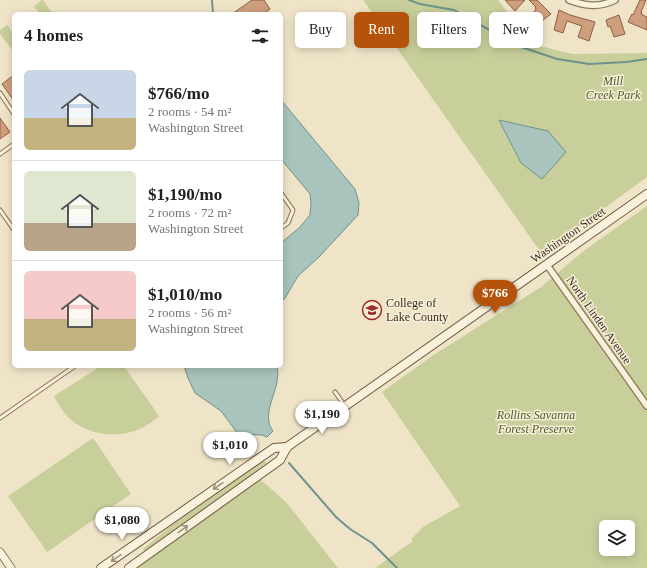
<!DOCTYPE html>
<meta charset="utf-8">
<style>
body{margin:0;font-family:Georgia,serif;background:#f2f2f2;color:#202124;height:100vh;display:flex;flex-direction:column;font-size:15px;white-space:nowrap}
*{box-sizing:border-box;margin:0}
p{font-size:13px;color:#757577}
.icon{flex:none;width:22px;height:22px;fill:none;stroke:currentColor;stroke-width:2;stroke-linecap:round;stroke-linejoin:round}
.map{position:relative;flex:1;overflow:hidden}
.sheet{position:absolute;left:12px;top:12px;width:271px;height:356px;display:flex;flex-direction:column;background:#fff;border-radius:6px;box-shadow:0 2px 10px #0003}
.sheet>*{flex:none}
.guide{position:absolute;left:295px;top:12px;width:292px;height:36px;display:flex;gap:8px}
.tools{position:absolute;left:599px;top:520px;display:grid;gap:8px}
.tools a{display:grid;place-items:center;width:36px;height:36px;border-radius:6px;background:#fff;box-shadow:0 2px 10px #0003;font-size:20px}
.price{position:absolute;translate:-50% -34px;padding:0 9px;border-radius:14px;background:#fff;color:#222;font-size:13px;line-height:26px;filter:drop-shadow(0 1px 2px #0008)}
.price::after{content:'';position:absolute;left:50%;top:24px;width:12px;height:9px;margin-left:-6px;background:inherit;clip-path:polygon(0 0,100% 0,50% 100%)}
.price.selected{background:#b45309;color:#fff}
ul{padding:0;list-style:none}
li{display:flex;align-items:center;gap:12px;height:100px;padding:0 12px}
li+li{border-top:1px solid #e0e0e0}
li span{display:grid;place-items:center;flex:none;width:112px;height:80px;border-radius:6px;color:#555}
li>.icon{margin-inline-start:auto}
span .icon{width:48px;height:48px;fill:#fffc;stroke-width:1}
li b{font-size:17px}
h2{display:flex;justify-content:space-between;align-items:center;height:48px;padding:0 12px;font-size:17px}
.tag{padding:0 14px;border-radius:6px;background:#fff;box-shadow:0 2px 10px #0003;font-size:14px;line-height:36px}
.tag.selected{background:#b45309;color:#fff}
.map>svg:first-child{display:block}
</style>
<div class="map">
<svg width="647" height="568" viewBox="0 0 647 568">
<rect width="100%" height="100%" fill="#f0e4c8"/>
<!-- green -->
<g fill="#c9cf9b" fill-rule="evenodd">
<path d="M 42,0 L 43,0 L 53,14 L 40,14 L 34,6 Z"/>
<path d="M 363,0 L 498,0 L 532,44 L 573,54 L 647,53 L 647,177 L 542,254 Z"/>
<path d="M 7,25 L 14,35 L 14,49 L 12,50 L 0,34 L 0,30 Z"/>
<path d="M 647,206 L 647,568 L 375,568 L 413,541 L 411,539 L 423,527 L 460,506 L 382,392 L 432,356 L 541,287 L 586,249 ZM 606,527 L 628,527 L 628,549 L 606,549 Z"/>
<path d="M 101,366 L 124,366 L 159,416 C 154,420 150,424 144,427 C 119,440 85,436 66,415 C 61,409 57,402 54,396 Z"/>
<path d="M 93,438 L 131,494 L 47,552 L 8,496 Z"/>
<path d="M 264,460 L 266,463 L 255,472 L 144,552 L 143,549 L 181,517 Z"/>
<path d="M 260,479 L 286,502 L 338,568 L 137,568 L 184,532 Z"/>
</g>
<!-- water -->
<g fill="#a9c4bc" stroke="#6f938a">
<path d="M 281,100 L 355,189 L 359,203 L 358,215 L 319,257 L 298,276 L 285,298 L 281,302 L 281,243 L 299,228 L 310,215 L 311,204 L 310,194 L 281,159 Z"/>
<path d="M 499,120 L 548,131 L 566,152 L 542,179 L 521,163 Z"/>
<path d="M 184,366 L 277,366 C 282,385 265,406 269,422 C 269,425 271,428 273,431 L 267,437 L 262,435 L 238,434 L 221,411 L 195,393 L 188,378 Z"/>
</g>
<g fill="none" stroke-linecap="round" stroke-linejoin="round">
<!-- stream -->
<g stroke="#6f938a" stroke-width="2">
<path d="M 212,0 L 213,14"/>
<path d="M 409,0 L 420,4 L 454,10 L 518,46 L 557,59 L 589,64 L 626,62 L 647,59"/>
<path d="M 289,463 L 336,517 L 350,529 L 372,543 L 397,568"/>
</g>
</g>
<!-- building -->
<g fill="#cf9f7d" stroke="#8d5f41">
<path d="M 252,0 L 264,0 L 270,9 L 263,14 L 232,14 Z"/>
<path d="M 505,0 L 525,0 L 515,11 Z"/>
<path d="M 529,0 L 537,0 L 551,14 L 534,27 L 527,18 L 536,10 L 535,8 L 536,7 Z"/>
<path d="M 640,0 L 646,0 L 641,12 L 642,12 L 641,14 L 647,17 L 647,30 L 628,22 L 632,14 L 633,15 Z"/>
<path d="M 559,10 L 570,15 L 595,22 L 589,41 L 578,37 L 582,26 L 567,21 L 563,33 L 554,30 Z"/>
<path d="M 619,15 L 625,34 L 614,37 L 610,26 L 608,27 L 606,20 Z"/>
<path d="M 14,75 L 14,101 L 2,84 Z"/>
<path d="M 0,118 L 10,132 L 0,139 Z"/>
</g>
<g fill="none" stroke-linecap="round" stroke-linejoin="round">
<defs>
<g id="service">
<path d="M 0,93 L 14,114"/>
<path d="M 0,154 L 14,144"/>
<path d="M 281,193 L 293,210 L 288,223 L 281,228"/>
<path d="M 0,210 L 14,230"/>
<path d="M 335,392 L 345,406"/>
<path d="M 0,418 L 75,366"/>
</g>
<g id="minor">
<path d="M 569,0 C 585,6 599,8 615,0"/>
<path d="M 547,265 L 647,406"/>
</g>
<path id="tertiary" d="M 0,552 L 11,568"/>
<g id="secondary">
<path d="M 101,568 L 274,448 L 287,447"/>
<path d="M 129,568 L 280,460 L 287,447 L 647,194"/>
</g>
</defs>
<!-- service casing -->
<use href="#service" stroke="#8d765c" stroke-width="5"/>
<!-- minor casing -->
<use href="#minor" stroke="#8d765c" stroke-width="8"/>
<!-- tertiary casing -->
<use href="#tertiary" stroke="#8d765c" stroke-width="9"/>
<!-- secondary casing -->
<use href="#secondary" stroke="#6f573f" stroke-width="10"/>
<!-- service -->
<use href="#service" stroke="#faf1dc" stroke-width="3"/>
<!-- minor -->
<use href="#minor" stroke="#faf1dc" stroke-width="5.5"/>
<!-- tertiary -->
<use href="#tertiary" stroke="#faf1dc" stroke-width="7"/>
<!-- secondary -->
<use href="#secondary" stroke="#faf1dc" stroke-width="8"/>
</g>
<!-- one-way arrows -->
<defs><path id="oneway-shaft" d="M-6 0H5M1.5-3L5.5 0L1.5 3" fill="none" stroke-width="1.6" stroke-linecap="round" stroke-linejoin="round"/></defs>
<g stroke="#9c907e">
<use href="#oneway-shaft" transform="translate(218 486) rotate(146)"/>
<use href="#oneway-shaft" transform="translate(183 529) rotate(-36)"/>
<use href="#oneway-shaft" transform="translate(116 558) rotate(145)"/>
</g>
<!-- icons -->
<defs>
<symbol id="university-ring" viewBox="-11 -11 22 22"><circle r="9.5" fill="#f7eed8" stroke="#9e2a2b" stroke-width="1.5"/><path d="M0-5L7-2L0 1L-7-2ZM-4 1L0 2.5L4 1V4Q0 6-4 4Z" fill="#9e2a2b"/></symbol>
</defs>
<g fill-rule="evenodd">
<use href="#university-ring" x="361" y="299" width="22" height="22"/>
</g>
<g text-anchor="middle" stroke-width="3" stroke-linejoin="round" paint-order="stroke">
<!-- park labels -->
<g font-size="12" font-style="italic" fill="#4d5a26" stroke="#f7eed8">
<text x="613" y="85">Mill<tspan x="613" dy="14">Creek Park</tspan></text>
<text x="536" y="419">Rollins Savanna<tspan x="536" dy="14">Forest Preserve</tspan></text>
</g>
<!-- street labels -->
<g font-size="12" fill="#3d2e20" stroke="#f7eed8">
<text transform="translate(568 235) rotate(-35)" y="4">Washington Street</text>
<text transform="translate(599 320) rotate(55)" y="4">North Linden Avenue</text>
</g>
<!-- poi labels -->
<g font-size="12" fill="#3d2e20" stroke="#f7eed8" text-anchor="start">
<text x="386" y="307">College of<tspan x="386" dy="14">Lake County</tspan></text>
</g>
</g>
</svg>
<div class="tools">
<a><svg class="icon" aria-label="layers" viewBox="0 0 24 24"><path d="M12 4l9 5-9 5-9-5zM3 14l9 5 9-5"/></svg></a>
</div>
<b class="price selected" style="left:495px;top:314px">$766</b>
<b class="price" style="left:322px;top:435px">$1,190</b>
<b class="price" style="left:230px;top:466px">$1,010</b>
<b class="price" style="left:122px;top:541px">$1,080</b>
<div class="guide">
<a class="tag">Buy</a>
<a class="tag selected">Rent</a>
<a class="tag">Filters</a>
<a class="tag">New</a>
</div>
<section class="sheet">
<h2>4 homes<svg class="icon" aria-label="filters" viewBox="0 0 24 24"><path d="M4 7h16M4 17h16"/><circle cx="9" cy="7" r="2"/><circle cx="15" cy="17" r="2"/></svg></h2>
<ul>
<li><span style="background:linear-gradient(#c9d6e8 60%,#c2b280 0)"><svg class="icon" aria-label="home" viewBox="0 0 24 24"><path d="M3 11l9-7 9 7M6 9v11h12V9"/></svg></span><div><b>$766/mo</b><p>2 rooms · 54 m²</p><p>Washington Street</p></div></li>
<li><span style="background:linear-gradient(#dfe7d0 65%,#b9a48a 0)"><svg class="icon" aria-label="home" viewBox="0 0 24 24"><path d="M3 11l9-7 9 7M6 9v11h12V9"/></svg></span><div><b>$1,190/mo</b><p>2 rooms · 72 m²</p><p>Washington Street</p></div></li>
<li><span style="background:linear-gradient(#f6c9c9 60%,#c2b280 0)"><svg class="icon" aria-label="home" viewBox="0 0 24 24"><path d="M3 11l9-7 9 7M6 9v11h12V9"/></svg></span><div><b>$1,010/mo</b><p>2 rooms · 56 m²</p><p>Washington Street</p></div></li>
</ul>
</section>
</div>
